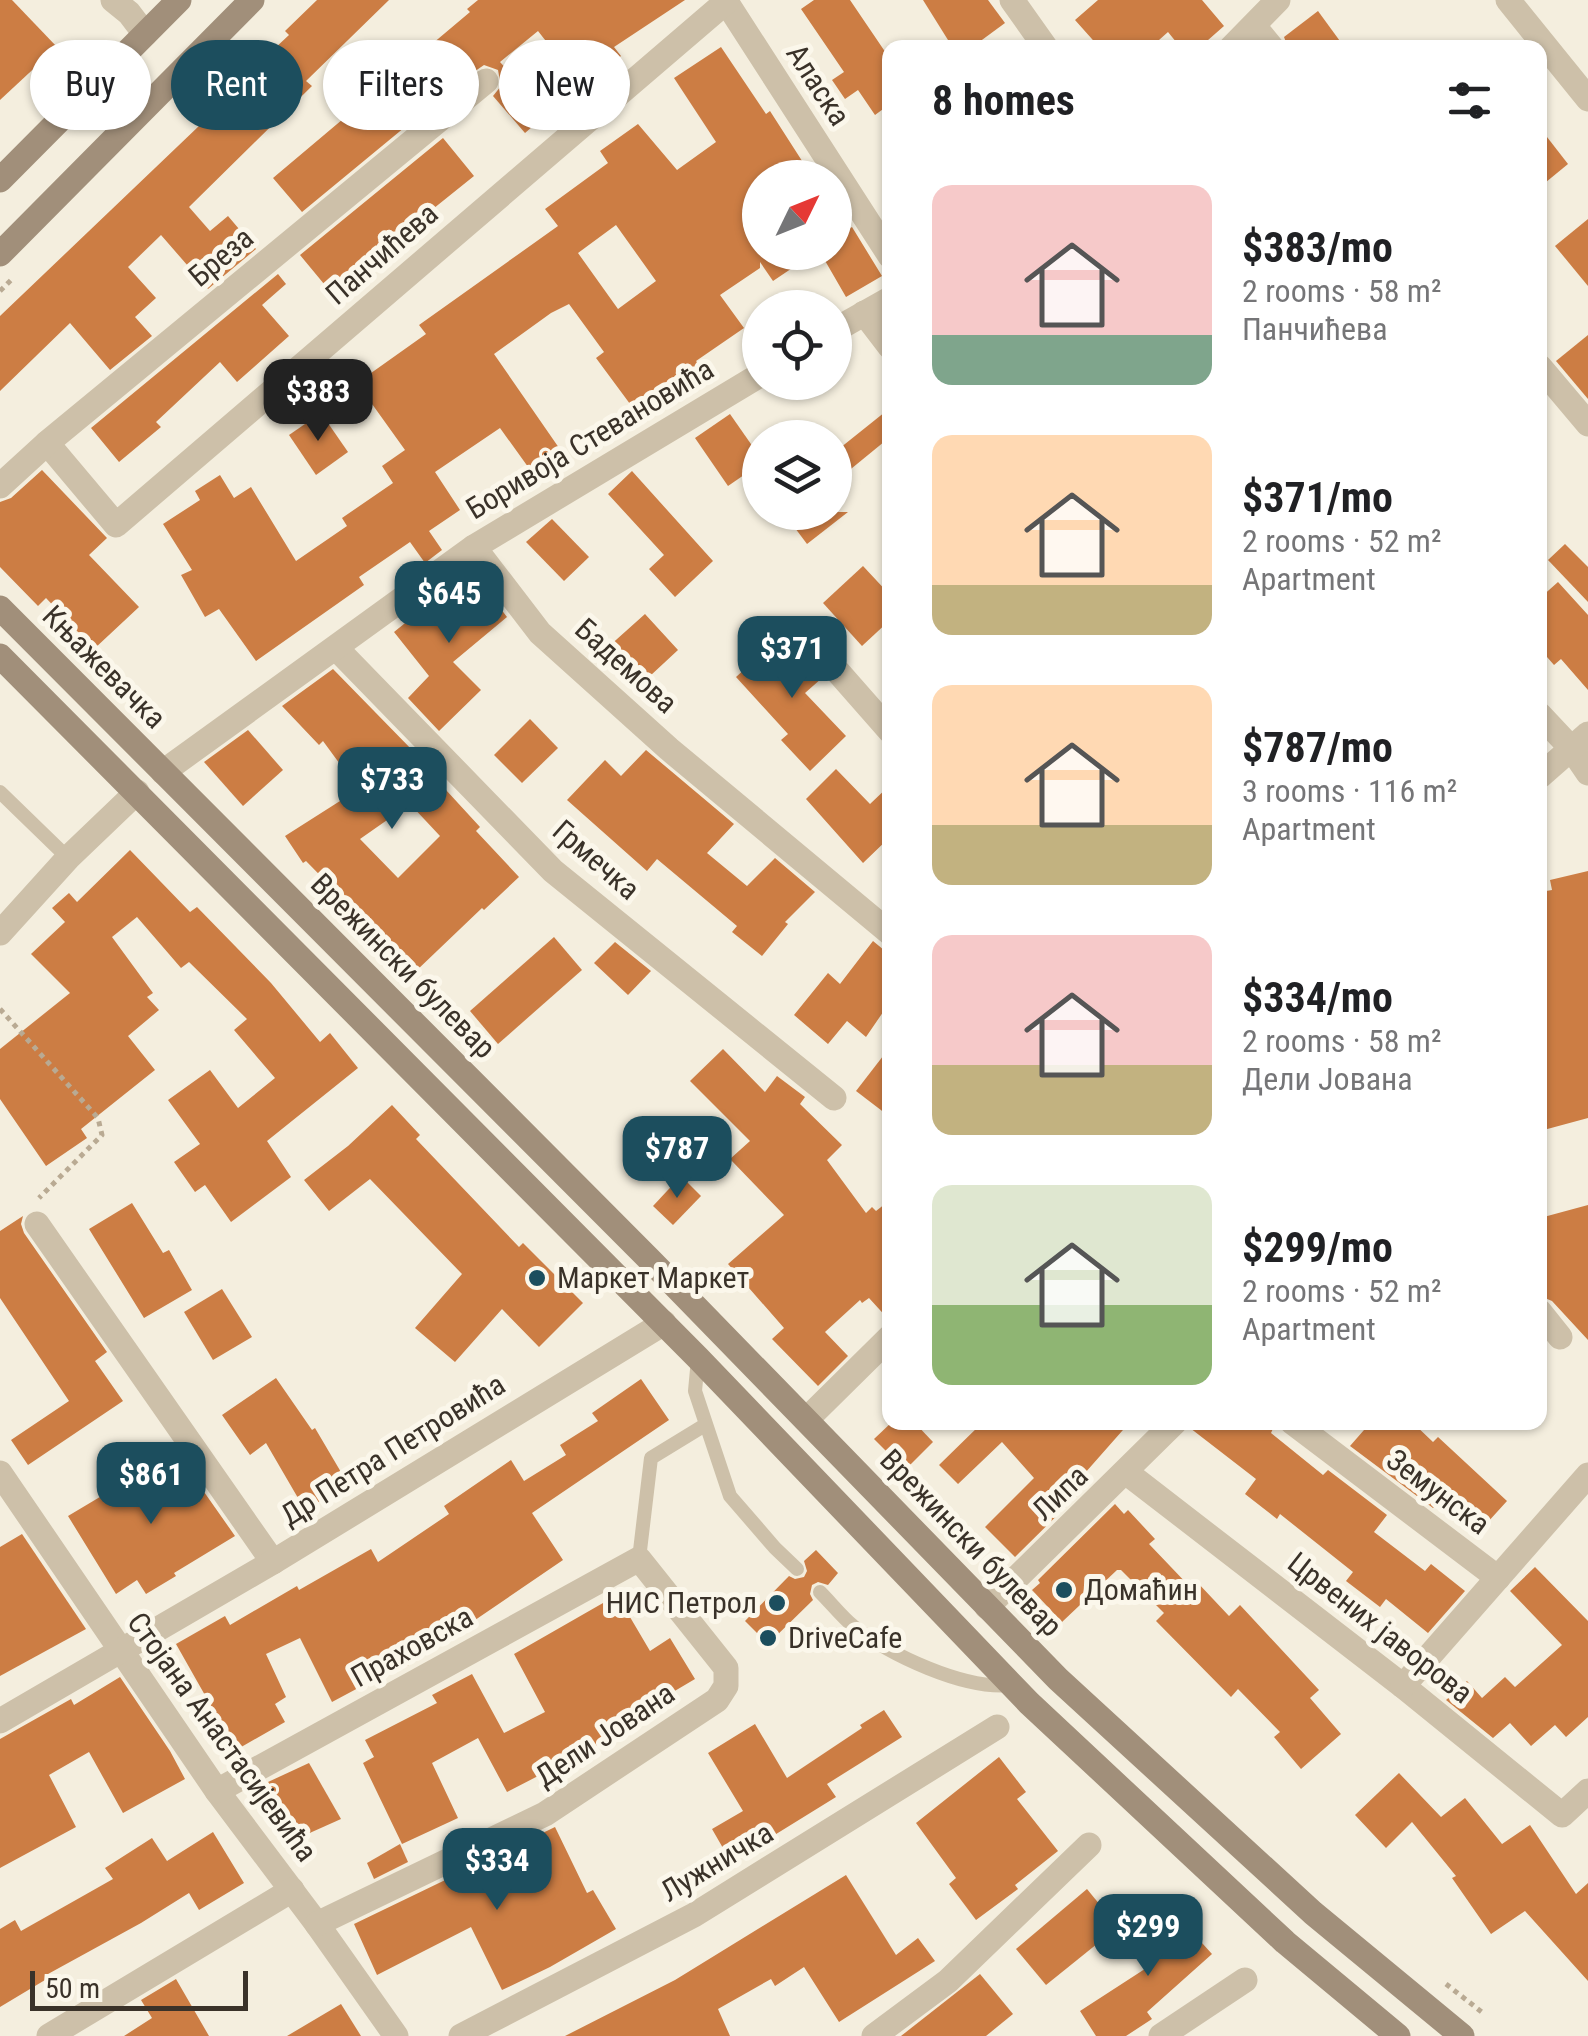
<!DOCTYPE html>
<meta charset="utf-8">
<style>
body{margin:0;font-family:"Roboto Condensed",sans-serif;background:#f6f6f6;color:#202124;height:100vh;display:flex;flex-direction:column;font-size:38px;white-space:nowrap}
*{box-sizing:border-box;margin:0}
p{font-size:32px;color:#757577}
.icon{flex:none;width:55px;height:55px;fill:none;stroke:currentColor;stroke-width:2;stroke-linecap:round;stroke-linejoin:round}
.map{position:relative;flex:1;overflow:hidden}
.sheet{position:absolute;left:882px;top:40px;width:665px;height:1390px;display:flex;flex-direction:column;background:#fff;border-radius:20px;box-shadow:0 2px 8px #0004}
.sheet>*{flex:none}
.hud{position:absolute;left:30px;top:40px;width:702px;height:90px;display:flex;gap:20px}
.needle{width:65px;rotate:47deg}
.controls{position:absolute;left:742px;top:160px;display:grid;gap:20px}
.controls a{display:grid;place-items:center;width:110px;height:110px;border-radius:50%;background:#fff;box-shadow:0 2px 8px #0004;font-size:50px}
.scale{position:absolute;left:30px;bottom:25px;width:218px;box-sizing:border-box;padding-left:10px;border:5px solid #3a3229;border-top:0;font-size:28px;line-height:35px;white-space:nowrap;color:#3a3229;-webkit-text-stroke:8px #fbf7eb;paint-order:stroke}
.price{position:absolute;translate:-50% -85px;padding:0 22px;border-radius:20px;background:#1c4e5e;color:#fff;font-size:32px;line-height:65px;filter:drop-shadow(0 2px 5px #0008)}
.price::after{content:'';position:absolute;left:50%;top:60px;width:30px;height:22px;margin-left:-15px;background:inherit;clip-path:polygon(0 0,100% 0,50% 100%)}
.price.on{background:#222;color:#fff}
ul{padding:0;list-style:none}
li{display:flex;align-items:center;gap:30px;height:250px;padding:0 50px}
li span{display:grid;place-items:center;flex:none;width:280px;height:200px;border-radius:20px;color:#555}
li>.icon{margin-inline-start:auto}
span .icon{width:120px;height:120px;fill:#fffc;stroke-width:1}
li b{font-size:42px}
h2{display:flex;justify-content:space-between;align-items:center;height:120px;padding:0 50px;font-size:42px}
.chip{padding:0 35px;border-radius:45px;background:#fff;box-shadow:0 2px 8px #0004;font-size:35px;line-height:90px}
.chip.on{background:#1c4e5e;color:#fff}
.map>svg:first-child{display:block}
</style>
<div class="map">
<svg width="1588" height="2036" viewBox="0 0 1588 2036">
<rect width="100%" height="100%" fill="#f4eede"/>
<!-- building -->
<g fill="#cc7d44" fill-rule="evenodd">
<path d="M 0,0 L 12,0 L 57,47 L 0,100 Z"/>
<path d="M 317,0 L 389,0 L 306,81 L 312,86 L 189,207 L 210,231 L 228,216 L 256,249 L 208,289 L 161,235 L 128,267 L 156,298 L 135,317 L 152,336 L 110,370 L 70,323 L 0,391 L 0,316 L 244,83 L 241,80 L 289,35 L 285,31 Z"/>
<path d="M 478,0 L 685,0 L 614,47 L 621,56 L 582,87 L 538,31 L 500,62 L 547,114 L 525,133 L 493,96 L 501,86 L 498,70 L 484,65 L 462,80 L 457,75 L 419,108 L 422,113 L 302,212 L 273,178 L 470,12 L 467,9 Z"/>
<path d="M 814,0 L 850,0 L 890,59 L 890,104 L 875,115 L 858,90 L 845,99 L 832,80 L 844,72 L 801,9 Z"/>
<path d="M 923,0 L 988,0 L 1005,23 L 971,48 L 953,48 Z"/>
<path d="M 1098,0 L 1202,0 L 1224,26 L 1199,48 L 1181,48 L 1168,32 L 1150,48 L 1100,48 L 1075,20 Z"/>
<path d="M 1318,11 L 1345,48 L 1288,48 L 1284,37 Z"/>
<path d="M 721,47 L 766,114 L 770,111 L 813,178 L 760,178 L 760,252 L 816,252 L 773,281 L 760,262 L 760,268 L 720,295 L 744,328 L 696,361 L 703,370 L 671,393 L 666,384 L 633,408 L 596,358 L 604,352 L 569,304 L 551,313 L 494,354 L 566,458 L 536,478 L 500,428 L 435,472 L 460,510 L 429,531 L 442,550 L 425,563 L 410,542 L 359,577 L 364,585 L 256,661 L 219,609 L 205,617 L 181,575 L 192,570 L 163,524 L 200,500 L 195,491 L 220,475 L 234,498 L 251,487 L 296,561 L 347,526 L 342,518 L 393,483 L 382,466 L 405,450 L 357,383 L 426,334 L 419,325 L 558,226 L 545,209 L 608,163 L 600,151 L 638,124 L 677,170 L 716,142 L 674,78 ZM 616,225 L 656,281 L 618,309 L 578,253 Z"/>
<path d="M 1540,128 L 1568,164 L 1540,187 Z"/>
<path d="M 443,138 L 474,176 L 403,233 L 401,229 L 329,290 L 300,255 Z"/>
<path d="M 1588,219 L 1588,286 L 1555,246 Z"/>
<path d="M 852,227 L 882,276 L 846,297 L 820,252 L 835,252 L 835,237 Z"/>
<path d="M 278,274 L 286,284 L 262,305 L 289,336 L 237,382 L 220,362 L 156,422 L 161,427 L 119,462 L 91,428 Z"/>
<path d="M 1588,335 L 1588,399 L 1556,361 Z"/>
<path d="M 890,408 L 890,437 L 835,482 L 835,452 Z"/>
<path d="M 321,413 L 348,452 L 316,475 L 289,435 Z"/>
<path d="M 730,414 L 760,457 L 760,464 L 728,486 L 695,438 Z"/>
<path d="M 42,470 L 107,538 L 89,555 L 139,607 L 94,649 L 46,598 L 38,606 L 0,567 L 0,502 L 11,498 Z"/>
<path d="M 632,471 L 713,561 L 675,597 L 649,569 L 664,555 L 608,494 Z"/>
<path d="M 783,512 L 848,512 L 807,544 Z"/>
<path d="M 552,519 L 589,557 L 564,581 L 526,542 Z"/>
<path d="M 1565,544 L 1588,567 L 1588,602 L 1548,560 Z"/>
<path d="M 863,566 L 890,595 L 890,620 L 862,646 L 823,603 Z"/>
<path d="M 471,570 L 507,617 L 453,662 L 481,690 L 439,731 L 408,698 L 429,676 L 394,632 Z"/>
<path d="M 1558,582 L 1588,615 L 1588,690 L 1561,659 L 1554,665 L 1540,649 L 1540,598 Z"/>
<path d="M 645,614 L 678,650 L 650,676 L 640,666 L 631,675 L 607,648 Z"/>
<path d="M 783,634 L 822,678 L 805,693 L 846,736 L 810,771 L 781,740 L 788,734 L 736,677 Z"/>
<path d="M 333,669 L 416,754 L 413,757 L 440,795 L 446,790 L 480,827 L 476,831 L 519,877 L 484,910 L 482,908 L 415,972 L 306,861 L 303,863 L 285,836 L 351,794 L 349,791 L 356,786 L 323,741 L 319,745 L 282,706 ZM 410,804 L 440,836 L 398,878 L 360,839 Z"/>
<path d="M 530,719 L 558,748 L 522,783 L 494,755 Z"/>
<path d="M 248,730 L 283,770 L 243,806 L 204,762 Z"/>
<path d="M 646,750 L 734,824 L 707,853 L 747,886 L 775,858 L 815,892 L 785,922 L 788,924 L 762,956 L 732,932 L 737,926 L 657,859 L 647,871 L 567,800 L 605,760 L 621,776 Z"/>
<path d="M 836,769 L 870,804 L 890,785 L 890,837 L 863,863 L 806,799 Z"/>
<path d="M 130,850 L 190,912 L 197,907 L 271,983 L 320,1042 L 330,1033 L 358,1068 L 267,1141 L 291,1177 L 231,1222 L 205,1185 L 195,1192 L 174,1162 L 200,1144 L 168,1100 L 210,1070 L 238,1108 L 275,1078 L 234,1030 L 247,1019 L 189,962 L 181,968 L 137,917 L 112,937 L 153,993 L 147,997 L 159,1010 L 128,1036 L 155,1070 L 81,1129 L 87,1138 L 46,1166 L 0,1099 L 0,1049 L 70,993 L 31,954 L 65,922 L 52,908 L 69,893 L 77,902 Z"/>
<path d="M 1588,871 L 1588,1118 L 1540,1131 L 1540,892 L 1552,890 L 1550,880 Z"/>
<path d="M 554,937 L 582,970 L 498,1044 L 470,1011 Z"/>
<path d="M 873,941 L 890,955 L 890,1002 L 866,1037 L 847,1021 L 828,1044 L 794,1015 L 828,973 L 840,984 Z"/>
<path d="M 615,942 L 651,971 L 628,995 L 594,963 Z"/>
<path d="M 890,1047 L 890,1117 L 856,1091 Z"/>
<path d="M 723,1049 L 765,1092 L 777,1076 L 805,1097 L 800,1104 L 842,1145 L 827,1160 L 866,1213 L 872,1207 L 876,1211 L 890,1200 L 890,1321 L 869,1298 L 862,1303 L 860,1300 L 825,1332 L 848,1356 L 818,1386 L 772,1339 L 784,1328 L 728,1264 L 784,1215 L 730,1159 L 750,1141 L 690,1081 Z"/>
<path d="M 392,1105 L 420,1135 L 416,1139 L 519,1247 L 523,1243 L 583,1303 L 539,1347 L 502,1309 L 455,1362 L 415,1328 L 462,1274 L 370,1179 L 329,1211 L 304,1180 L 348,1146 Z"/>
<path d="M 681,1176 L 701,1196 L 673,1225 L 653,1206 Z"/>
<path d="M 132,1203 L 163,1253 L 169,1250 L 192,1290 L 144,1318 L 89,1229 Z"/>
<path d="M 1588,1205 L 1588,1340 L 1552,1301 L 1540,1296 L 1540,1218 Z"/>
<path d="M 23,1216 L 21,1224 L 24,1233 L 107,1352 L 95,1361 L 123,1401 L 28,1465 L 11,1440 L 69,1401 L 0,1298 L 0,1231 Z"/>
<path d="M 222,1289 L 252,1337 L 213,1360 L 184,1312 Z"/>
<path d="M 276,1378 L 312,1430 L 315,1428 L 348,1484 L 305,1510 L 266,1443 L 250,1455 L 222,1415 Z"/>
<path d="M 641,1379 L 669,1420 L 532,1513 L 563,1560 L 409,1665 L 392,1674 L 390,1671 L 332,1702 L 300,1638 L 266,1654 L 286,1697 L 275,1704 L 285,1722 L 236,1750 L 176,1644 L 225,1616 L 230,1625 L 297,1586 L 299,1590 L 371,1549 L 378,1562 L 449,1514 L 444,1506 L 511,1460 L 524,1481 L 566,1455 L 560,1445 L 598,1421 L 592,1413 Z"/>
<path d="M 892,1422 L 914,1422 L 933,1442 L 905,1470 L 874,1439 Z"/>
<path d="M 983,1422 L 1130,1422 L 1085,1473 L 1093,1480 L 1015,1557 L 985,1527 L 1034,1478 L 1002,1442 L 958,1484 L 939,1465 Z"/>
<path d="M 1191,1422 L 1276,1422 L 1271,1433 L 1323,1475 L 1328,1470 L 1387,1515 L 1374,1532 L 1425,1571 L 1431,1564 L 1465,1591 L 1428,1633 L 1386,1599 L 1380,1607 L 1346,1581 L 1353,1572 L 1280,1514 L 1277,1519 L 1245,1494 L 1256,1479 L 1190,1428 Z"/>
<path d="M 1371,1422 L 1412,1422 L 1433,1442 L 1438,1437 L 1507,1501 L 1477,1534 L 1440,1501 L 1433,1508 L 1350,1446 Z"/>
<path d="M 176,1452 L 235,1536 L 174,1573 L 176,1576 L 146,1594 L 137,1580 L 116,1594 L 68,1516 L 115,1488 L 117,1491 Z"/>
<path d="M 1115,1504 L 1124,1514 L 1128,1510 L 1155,1539 L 1149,1544 L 1191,1588 L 1197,1582 L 1229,1616 L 1240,1605 L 1319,1690 L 1310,1698 L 1341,1734 L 1301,1769 L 1274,1737 L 1280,1732 L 1238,1689 L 1231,1697 L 1156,1621 L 1164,1613 L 1121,1570 L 1117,1570 L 1062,1622 L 1032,1590 L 1040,1583 L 1038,1580 Z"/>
<path d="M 22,1534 L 86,1629 L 0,1676 L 0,1547 Z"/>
<path d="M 816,1550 L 838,1573 L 828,1585 L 818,1582 L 812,1585 L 810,1594 L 813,1600 L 768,1644 L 745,1621 L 789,1576 L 795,1579 L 804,1577 L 807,1571 L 804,1561 Z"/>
<path d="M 1535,1567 L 1588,1621 L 1588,1717 L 1566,1737 L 1555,1725 L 1531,1746 L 1510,1723 L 1493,1738 L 1446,1700 L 1467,1681 L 1482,1698 L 1505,1677 L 1515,1687 L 1562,1645 L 1510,1591 Z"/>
<path d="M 617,1595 L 650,1651 L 670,1638 L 695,1679 L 629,1718 L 633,1727 L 507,1792 L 478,1738 L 432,1763 L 458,1818 L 402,1844 L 363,1763 L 374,1757 L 365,1740 L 437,1703 L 432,1695 L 472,1674 L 504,1733 L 545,1712 L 514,1654 Z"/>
<path d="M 120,1677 L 170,1751 L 185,1779 L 123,1813 L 89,1752 L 49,1775 L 76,1827 L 0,1868 L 0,1739 L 71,1699 L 74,1705 Z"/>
<path d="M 884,1710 L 902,1737 L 827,1784 L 836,1797 L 731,1862 L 712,1829 L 743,1811 L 708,1753 L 755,1724 L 787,1778 L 862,1728 L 860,1725 Z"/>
<path d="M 999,1757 L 1026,1792 L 1017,1799 L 1058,1851 L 1015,1885 L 1018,1889 L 976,1920 L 949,1884 L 956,1878 L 916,1823 Z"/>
<path d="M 309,1763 L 341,1819 L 294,1840 L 268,1782 Z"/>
<path d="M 1399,1773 L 1441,1817 L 1465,1798 L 1502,1844 L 1530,1825 L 1576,1894 L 1588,1883 L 1588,1981 L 1525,1911 L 1491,1934 L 1452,1878 L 1456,1876 L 1412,1822 L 1386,1848 L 1355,1815 Z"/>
<path d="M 555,1827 L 587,1893 L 593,1890 L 616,1929 L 550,1967 L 502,1990 L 471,1927 L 377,1975 L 354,1924 Z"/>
<path d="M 213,1832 L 244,1883 L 199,1910 L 189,1893 L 141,1923 L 48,1974 L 50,1977 L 0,2007 L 0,1929 L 15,1920 L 21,1931 L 113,1879 L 105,1868 L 152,1838 L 167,1861 Z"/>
<path d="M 400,1844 L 408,1862 L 374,1879 L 367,1863 Z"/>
<path d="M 846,1875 L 896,1955 L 918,1938 L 935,1961 L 839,2022 L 804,1967 L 775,1986 L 771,1979 L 718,2009 L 730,2036 L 565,2036 L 675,1980 Z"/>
<path d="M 1087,1889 L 1118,1927 L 1046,1985 L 1016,1949 Z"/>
<path d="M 1173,1911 L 1212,1954 L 1147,2012 L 1152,2019 L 1126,2036 L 1096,2036 L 1080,2011 L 1151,1965 L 1134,1946 Z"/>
<path d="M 980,1974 L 1013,2014 L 986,2036 L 901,2036 Z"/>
<path d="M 176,1979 L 209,2036 L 124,2036 L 152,2018 L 141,2000 Z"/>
<path d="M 341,2004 L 361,2036 L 287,2036 Z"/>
</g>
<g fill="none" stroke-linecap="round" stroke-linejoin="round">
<!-- path -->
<g stroke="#b9aa93" stroke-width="5" stroke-dasharray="5 5" stroke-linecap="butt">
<path d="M 0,291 L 12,279"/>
<path d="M 0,1009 L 98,1118 L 102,1135 L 39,1198"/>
<path d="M 1446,1984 L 1483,2013"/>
</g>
<!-- service -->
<g stroke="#cdc0a9" stroke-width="14">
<path d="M 0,792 L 68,858"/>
<path d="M 698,1359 L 695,1391 L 730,1496 L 775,1548 L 797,1569"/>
<path d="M 639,1559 L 651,1458 L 705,1425"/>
<path d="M 820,1592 C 831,1603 841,1616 853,1626 C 890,1655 964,1690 1011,1685"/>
</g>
<!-- minor -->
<g stroke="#cdc0a9" stroke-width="25">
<path d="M 113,0 L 129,13 L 145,34"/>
<path d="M 725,0 L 890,256"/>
<path d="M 1012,0 L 1046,48"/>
<path d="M 1508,0 L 1588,99"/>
<path d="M 1254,26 L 1272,48"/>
<path d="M 1231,48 L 1278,0"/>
<path d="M 864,313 L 890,347"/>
<path d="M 835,330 L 890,299"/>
<path d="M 1540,367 L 1588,424"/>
<path d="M 47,443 L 116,525 L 726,2"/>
<path d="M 0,486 L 47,443 L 486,81"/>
<path d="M 474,547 L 540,633 L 669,749 L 890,933"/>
<path d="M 336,648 L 553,871 L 834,1098"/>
<path d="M 832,665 L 890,731"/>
<path d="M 1540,715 L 1571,748 L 1588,773"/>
<path d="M 163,772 L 474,547 L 760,375"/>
<path d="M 1540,776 L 1588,734"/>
<path d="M 0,933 L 68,858 L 137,792"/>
<path d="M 37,1224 L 273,1562"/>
<path d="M 1540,1312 L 1560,1337"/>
<path d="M 806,1420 L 890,1337"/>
<path d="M 1292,1422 L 1498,1578"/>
<path d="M 0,1473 L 217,1791 L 317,1924 L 396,2036"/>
<path d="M 1127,1473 L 1403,1686 L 1562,1815 L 1588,1791"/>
<path d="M 987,1607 L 1175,1422"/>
<path d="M 1403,1686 L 1588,1475"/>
<path d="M 0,1721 L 273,1562 L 664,1323"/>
<path d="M 217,1791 L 639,1559 L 726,1668 L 726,1686 L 717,1700 L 545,1814 L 317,1924"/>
<path d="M 49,2036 L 292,1890"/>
<path d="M 461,2036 L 694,1915 L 997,1727"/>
<path d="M 874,2036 L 948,1981 L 1089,1845"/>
<path d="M 1161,2036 L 1245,1980"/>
</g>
<!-- secondary -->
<g stroke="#a18f7a" stroke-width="25">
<path d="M 0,180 L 179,0"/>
<path d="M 0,254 L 252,0"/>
<path d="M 0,608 L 651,1261 L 1058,1679 L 1313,1913 L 1462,2036"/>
<path d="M 0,656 L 698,1358 L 1029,1703 L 1285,1942 L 1398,2036"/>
</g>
</g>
<!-- markers -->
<g fill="#1c4e5e" stroke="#fbf7eb" stroke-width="4">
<circle cx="537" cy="1278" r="10"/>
<circle cx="1064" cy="1590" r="10"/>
<circle cx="777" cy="1603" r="10"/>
<circle cx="768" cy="1638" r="10"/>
</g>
<g text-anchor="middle" stroke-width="10" stroke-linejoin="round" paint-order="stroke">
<!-- street labels -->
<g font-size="30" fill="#3a3229" stroke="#fbf7eb">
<text transform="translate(818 85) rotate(57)" y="10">Аласка</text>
<text transform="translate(382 254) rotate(-41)" y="10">Панчићева</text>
<text transform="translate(221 257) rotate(-40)" y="10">Бреза</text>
<text transform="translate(590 439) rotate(-31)" y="10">Боривоја Стевановића</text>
<text transform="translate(626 666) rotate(42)" y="10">Бадемова</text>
<text transform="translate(104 667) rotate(45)" y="10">Књажевачка</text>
<text transform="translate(596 860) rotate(41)" y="10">Грмечка</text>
<text transform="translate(403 966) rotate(45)" y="10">Врежински булевар</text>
<text transform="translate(393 1450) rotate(-32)" y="10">Др Петра Петровића</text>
<text transform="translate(1438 1492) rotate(37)" y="10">Земунска</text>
<text transform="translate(1060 1493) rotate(-44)" y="10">Липа</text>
<text transform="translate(971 1543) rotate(46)" y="10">Врежински булевар</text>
<text transform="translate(1380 1628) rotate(38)" y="10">Црвених јаворова</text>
<text transform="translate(412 1647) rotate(-29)" y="10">Праховска</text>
<text transform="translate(605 1735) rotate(-34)" y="10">Дели Јована</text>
<text transform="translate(222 1737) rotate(54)" y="10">Стојана Анастасијевића</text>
<text transform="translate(717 1862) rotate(-31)" y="10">Лужничка</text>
</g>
<!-- poi labels -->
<g font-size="30" fill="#3a3229" stroke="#fbf7eb" text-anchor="start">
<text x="557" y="1288">Маркет Маркет</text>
<text x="1084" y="1600">Домаћин</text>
<text x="757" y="1613" text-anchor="end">НИС Петрол</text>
<text x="788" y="1648">DriveCafe</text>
</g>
</g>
</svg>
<div class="controls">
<a><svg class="needle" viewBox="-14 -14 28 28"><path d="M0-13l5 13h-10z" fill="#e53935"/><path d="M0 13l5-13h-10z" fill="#757577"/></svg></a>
<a><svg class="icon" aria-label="locate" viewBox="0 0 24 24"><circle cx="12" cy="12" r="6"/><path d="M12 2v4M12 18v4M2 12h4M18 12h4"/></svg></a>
<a><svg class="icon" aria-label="layers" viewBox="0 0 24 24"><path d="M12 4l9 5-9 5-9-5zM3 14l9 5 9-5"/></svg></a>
</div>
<div class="scale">50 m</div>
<b class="price on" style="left:318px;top:444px">$383</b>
<b class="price" style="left:449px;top:646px">$645</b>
<b class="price" style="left:792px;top:701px">$371</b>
<b class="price" style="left:392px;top:832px">$733</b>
<b class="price" style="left:677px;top:1201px">$787</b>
<b class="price" style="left:151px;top:1527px">$861</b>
<b class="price" style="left:497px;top:1913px">$334</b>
<b class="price" style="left:1148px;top:1979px">$299</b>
<div class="hud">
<a class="chip">Buy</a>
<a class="chip on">Rent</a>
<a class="chip">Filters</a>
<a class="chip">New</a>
</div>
<section class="sheet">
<h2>8 homes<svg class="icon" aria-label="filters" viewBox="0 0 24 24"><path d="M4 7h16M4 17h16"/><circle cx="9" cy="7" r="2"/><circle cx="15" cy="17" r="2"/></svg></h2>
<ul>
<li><span style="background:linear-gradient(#f6c9c9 75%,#7fa58c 0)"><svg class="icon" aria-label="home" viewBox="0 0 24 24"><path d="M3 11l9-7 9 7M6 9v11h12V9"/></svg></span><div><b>$383/mo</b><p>2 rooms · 58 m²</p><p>Панчићева</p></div></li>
<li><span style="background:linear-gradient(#ffd9b3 75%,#c2b280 0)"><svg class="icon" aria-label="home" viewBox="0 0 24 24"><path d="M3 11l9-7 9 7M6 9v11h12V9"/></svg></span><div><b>$371/mo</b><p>2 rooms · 52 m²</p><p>Apartment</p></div></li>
<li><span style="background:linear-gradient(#ffd9b3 70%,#c2b280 0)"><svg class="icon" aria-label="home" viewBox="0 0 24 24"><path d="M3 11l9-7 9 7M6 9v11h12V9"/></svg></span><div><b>$787/mo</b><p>3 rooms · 116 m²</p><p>Apartment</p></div></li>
<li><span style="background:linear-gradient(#f6c9c9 65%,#c2b280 0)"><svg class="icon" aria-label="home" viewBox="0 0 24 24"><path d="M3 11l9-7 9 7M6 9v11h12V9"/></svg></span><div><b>$334/mo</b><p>2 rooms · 58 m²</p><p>Дели Јована</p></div></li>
<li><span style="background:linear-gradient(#dfe7d0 60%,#8fb573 0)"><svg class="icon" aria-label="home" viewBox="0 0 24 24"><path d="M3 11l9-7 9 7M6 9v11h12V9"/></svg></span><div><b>$299/mo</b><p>2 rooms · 52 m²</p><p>Apartment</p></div></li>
</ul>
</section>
</div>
